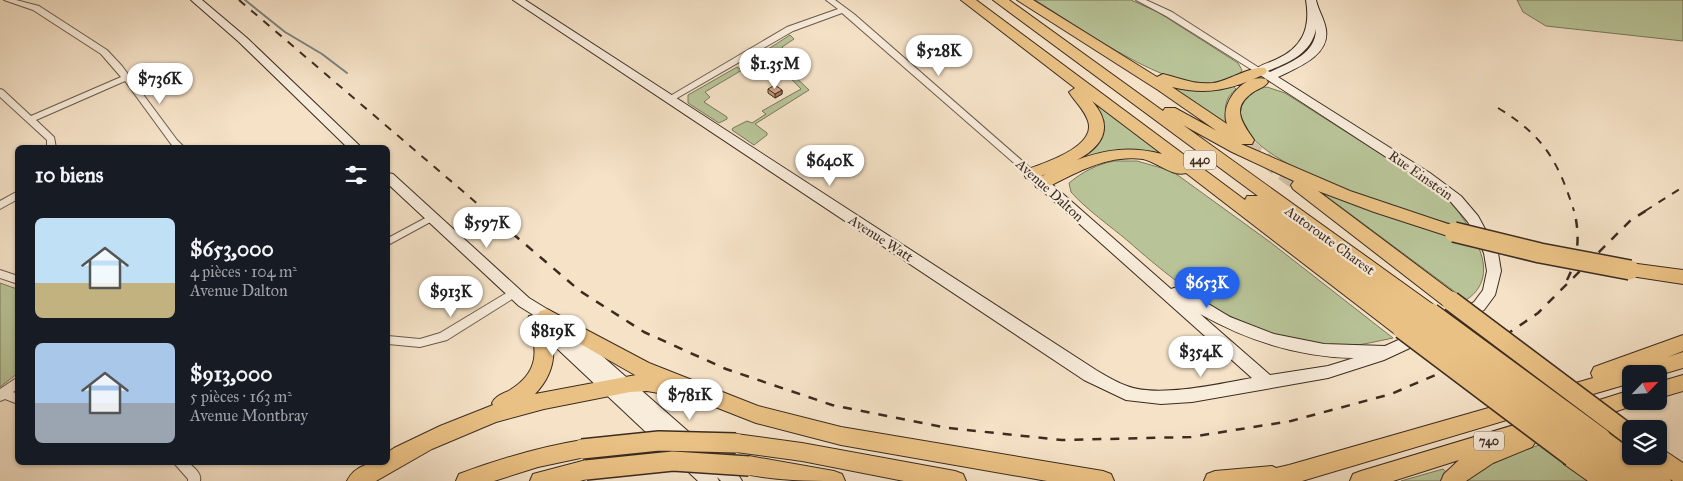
<!DOCTYPE html>
<html lang="fr">
<meta charset="utf-8">
<style>
body{margin:0;font-family:"IM FELL Great Primer",serif;background:#242831;color:#f1f3f6;height:100vh;display:flex;flex-direction:column;font-size:19px;white-space:nowrap}
*{box-sizing:border-box;margin:0}
p{font-size:16px;color:#9ea1a6}
.icon{flex:none;width:28px;height:28px;fill:none;stroke:currentColor;stroke-width:2;stroke-linecap:round;stroke-linejoin:round}
.map{position:relative;flex:1;overflow:hidden}
.panel{position:absolute;left:15px;top:145px;width:375px;height:320px;display:flex;flex-direction:column;background:#171b24;border-radius:8px;box-shadow:0 1px 4px #0004}
.panel>*{flex:none}
.needle{width:32px;rotate:65deg}
.tools{position:absolute;left:1622px;top:365px;display:grid;gap:10px}
.tools a{display:grid;place-items:center;width:45px;height:45px;border-radius:8px;background:#171b24;box-shadow:0 1px 4px #0004;font-size:25px}
.price{position:absolute;translate:-50% -42px;padding:0 11px;border-radius:18px;background:#fff;color:#222;font-size:16px;line-height:32px;filter:drop-shadow(0 1px 2px #0008)}
.price::after{content:'';position:absolute;left:50%;top:30px;width:15px;height:11px;margin-left:-8px;background:inherit;clip-path:polygon(0 0,100% 0,50% 100%)}
.price.selected{background:#2563eb;color:#fff}
ul{padding:0;list-style:none}
li{display:flex;align-items:center;gap:15px;height:125px;padding:0 20px}
li span{display:grid;place-items:center;flex:none;width:140px;height:100px;border-radius:8px;color:#555}
li>.icon{margin-inline-start:auto}
span .icon{width:60px;height:60px;fill:#fffc;stroke-width:1}
li b{font-size:21px}
h2{display:flex;justify-content:space-between;align-items:center;height:60px;padding:0 20px;font-size:21px}
.map>svg:first-child{display:block}
</style>
<div class="map">
<svg width="1683" height="481" viewBox="0 0 1683 481">
<rect width="100%" height="100%" fill="#f5e2c7"/>
<filter id="stains"><feTurbulence type="fractalNoise" baseFrequency=".004" numOctaves="4"/><feColorMatrix values="0 0 0 0 .2 0 0 0 0 .09 0 0 0 0 .02 0 0 0 .5 -.17"/></filter>
<radialGradient id="worn" r=".72"><stop offset=".6" stop-color="#630" stop-opacity="0"/><stop offset="1" stop-color="#630" stop-opacity=".3"/></radialGradient>
<!-- green -->
<g fill="#b8c498" stroke="#7a785c">
<path d="M 1035,0 L 1131,0 L 1158,12 L 1238,63 L 1242,70 L 1240,74 C 1228,79 1217,85 1203,84 C 1156,83 1076,25 1035,0 Z"/>
<path d="M 1517,0 L 1683,0 L 1683,41 L 1546,26 L 1523,12 Z"/>
<path d="M 790,35 L 794,39 L 782,47 L 795,69 L 789,71 L 809,90 L 755,124 L 767,133 L 767,135 L 754,145 L 732,130 L 733,128 L 747,121 L 752,123 L 766,114 L 762,111 L 801,89 L 771,58 L 760,60 L 756,57 Z"/>
<path d="M 737,67 L 742,70 L 705,92 L 710,97 L 704,102 L 727,117 L 727,119 L 719,123 L 688,103 L 688,95 Z"/>
<path d="M 1175,86 L 1209,91 L 1233,86 L 1236,89 C 1225,98 1223,109 1228,122 L 1224,123 L 1173,88 Z"/>
<path d="M 1267,87 L 1285,93 L 1431,186 L 1454,205 L 1470,229 C 1424,216 1236,168 1239,109 C 1240,95 1256,89 1267,87 Z"/>
<path d="M 1094,101 L 1169,157 C 1139,152 1112,145 1083,159 L 1081,157 L 1096,146 L 1091,102 Z"/>
<path d="M 1114,161 L 1137,161 L 1172,171 L 1270,242 L 1393,338 C 1378,341 1363,345 1348,346 C 1262,350 1189,295 1128,241 C 1109,225 1087,210 1071,192 L 1069,183 C 1082,172 1098,164 1114,161 Z"/>
<path d="M 1314,187 L 1476,242 C 1487,263 1488,286 1466,300 Z"/>
<path d="M 0,283 L 17,289 L 18,373 L 0,387 Z"/>
<path d="M 1542,444 L 1591,481 L 1465,481 L 1496,460 Z"/>
<path d="M 1443,469 L 1448,474 L 1442,481 L 1401,481 Z"/>
</g>
<g fill="none" stroke-linecap="round" stroke-linejoin="round">
<!-- stream -->
<path stroke="#798280" stroke-width="2" d="M 245,0 L 285,32 L 322,54 L 347,73"/>
<!-- highway-tunnel -->
<path stroke="#d0bea6" stroke-width="15" stroke-dasharray="15 8" stroke-linecap="butt" d="M 1246,145 L 1299,185"/>
<defs>
<g id="street">
<path d="M 4,0 L 16,0 L 39,6 L 107,50 L 122,66 L 177,140 L 185,148 L 175,148 L 171,144 L 125,81 L 36,120 L 54,137 L 56,148 L 47,148 L 47,140 L 0,97 L 0,89 L 3,90 L 31,116 L 121,77 L 101,54 L 33,10 Z"/>
<path d="M 826,0 L 835,0 L 854,14 L 1035,172 L 1037,174 L 1035,176 L 1029,176 L 842,13 L 793,31 L 672,101 L 669,102 L 665,99 L 787,27 L 838,9 Z"/>
<path d="M 1136,0 L 1146,0 L 1172,12 L 1264,71 L 1263,73 L 1257,73 L 1166,16 Z"/>
<path d="M 18,191 L 18,199 L 0,209 L 0,201 Z"/>
<path d="M 431,215 L 436,218 L 434,220 L 388,245 L 388,238 Z"/>
<path d="M 0,270 L 18,276 L 18,284 L 0,278 Z"/>
<path d="M 513,289 L 517,290 L 518,293 L 517,296 L 447,340 L 420,347 L 388,344 L 388,336 L 420,339 L 440,333 Z"/>
<path d="M 18,377 L 18,389 L 13,392 L 18,394 L 18,404 L 5,399 L 0,401 L 0,389 Z"/>
<path d="M 173,462 L 188,462 C 194,468 202,473 200,481 L 188,481 L 188,479 Z"/>
</g>
<g id="secondary">
<path d="M 191,0 L 202,0 L 247,38 L 362,148 L 348,148 L 239,42 Z"/>
<path d="M 513,0 L 525,0 L 1096,370 C 1106,376 1116,382 1127,386 C 1158,398 1219,384 1252,378 L 1028,178 L 1027,175 L 1028,172 L 1038,172 L 1171,289 L 1177,287 L 1182,288 L 1230,317 L 1274,334 L 1324,344 L 1385,346 L 1443,320 L 1474,302 L 1483,290 L 1487,271 L 1484,253 L 1468,222 L 1451,202 L 1420,179 L 1254,71 C 1259,65 1268,63 1275,60 C 1302,48 1311,29 1306,0 L 1316,0 C 1318,10 1325,20 1326,30 C 1330,56 1296,68 1278,77 L 1430,173 L 1461,196 L 1478,216 L 1498,253 L 1501,271 L 1495,295 L 1484,310 L 1453,328 L 1384,360 L 1328,378 L 1192,402 L 1161,404 L 1126,400 L 1084,380 ZM 1316,29 C 1316,54 1289,63 1270,72 L 1268,71 C 1289,62 1311,54 1316,29 ZM 1200,314 C 1248,341 1299,357 1354,358 L 1328,366 L 1270,375 Z"/>
<path d="M 388,173 L 393,174 L 529,298 L 552,312 L 739,476 L 742,481 L 721,481 L 717,477 L 719,481 L 698,481 L 532,325 L 530,321 L 535,316 L 519,306 L 388,184 Z"/>
</g>
<g id="highway">
<path d="M 961,0 L 976,0 L 1245,200 L 1247,196 L 1258,196 L 993,0 L 1009,0 L 1163,111 L 1165,108 L 1175,108 L 1217,131 L 1158,90 L 1017,0 L 1033,0 L 1157,77 L 1163,74 C 1180,78 1194,85 1213,83 C 1228,81 1252,65 1265,68 L 1267,71 L 1265,74 C 1232,89 1209,96 1172,87 L 1227,124 C 1219,103 1244,73 1266,79 L 1268,82 C 1265,87 1260,88 1255,91 C 1230,107 1241,121 1254,140 L 1252,144 L 1241,144 L 1350,191 L 1460,228 L 1463,232 L 1460,236 L 1454,238 L 1374,212 L 1318,191 L 1458,296 L 1460,301 L 1458,306 L 1451,308 L 1444,306 L 1293,189 L 1291,185 L 1294,181 L 1232,152 L 1183,125 L 1438,308 L 1440,313 L 1438,318 L 1431,320 L 1424,318 L 1425,321 L 1423,326 L 1416,328 L 1410,327 L 1412,329 L 1409,334 L 1402,336 L 1395,334 L 1186,173 C 1172,177 1157,162 1143,159 C 1109,154 1077,172 1048,187 L 1042,189 L 1036,187 L 1034,183 L 1036,179 L 1046,174 L 1032,179 L 1026,178 L 1024,174 L 1026,170 C 1044,163 1097,147 1088,121 C 1084,109 1075,102 1069,92 L 1075,88 ZM 1092,101 L 1162,154 C 1131,146 1106,149 1077,160 C 1104,146 1114,126 1092,101 Z"/>
<path d="M 1630,263 L 1683,270 L 1683,284 L 1624,275 L 1621,270 L 1624,265 Z"/>
<path d="M 547,309 L 649,363 L 758,406 L 841,427 L 1103,471 L 1111,474 L 1114,481 L 1047,481 L 841,445 L 756,423 L 672,390 L 664,394 L 647,391 L 630,392 L 544,409 L 496,422 L 432,449 L 376,481 L 347,481 C 355,465 371,462 388,462 L 388,452 L 394,448 L 440,426 L 493,405 L 492,403 C 496,395 503,394 510,390 C 539,372 539,350 527,321 L 529,316 L 538,314 L 540,311 ZM 547,325 L 635,375 L 636,375 L 535,394 C 555,373 558,350 547,325 Z"/>
<path d="M 1683,335 L 1683,351 L 1668,357 L 1683,352 L 1683,368 L 1659,375 L 1659,374 L 1631,374 L 1631,383 L 1562,403 L 1555,401 L 1552,395 L 1555,389 L 1593,378 L 1591,373 L 1594,367 Z"/>
<path d="M 1683,375 L 1683,391 L 1659,398 L 1659,382 Z"/>
<path d="M 1631,390 L 1631,401 L 1640,401 L 1638,404 L 1584,422 L 1577,419 L 1574,413 L 1577,407 Z"/>
<path d="M 1520,399 L 1527,402 L 1530,408 L 1527,414 L 1302,481 L 1204,481 L 1207,474 L 1215,471 L 1272,466 L 1276,468 L 1289,465 Z"/>
<path d="M 1544,416 L 1551,419 L 1554,425 L 1551,431 L 1534,437 L 1536,441 L 1532,447 L 1493,463 L 1466,481 L 1441,481 L 1444,474 L 1459,460 L 1393,481 L 1350,481 L 1353,474 L 1361,471 Z"/>
<path d="M 1601,429 L 1608,432 L 1631,448 L 1631,456 L 1643,456 L 1648,460 L 1646,456 L 1659,456 L 1659,447 L 1683,463 L 1683,481 L 1673,481 L 1670,479 L 1671,481 L 1588,481 L 1564,464 L 1561,457 L 1564,450 L 1572,448 L 1578,450 L 1576,447 L 1579,440 L 1587,438 L 1591,439 L 1594,432 Z"/>
<path d="M 736,434 L 802,443 L 955,471 L 963,474 L 966,481 L 904,481 L 802,461 L 736,452 L 729,449 L 725,443 L 729,437 Z"/>
<path d="M 582,440 L 590,442 L 593,449 L 590,456 L 538,467 L 494,481 L 456,481 L 459,474 C 499,459 540,447 582,440 Z"/>
<path d="M 749,456 L 834,471 L 842,474 L 845,481 C 811,481 774,481 741,473 L 738,466 L 741,459 Z"/>
<path d="M 586,460 L 594,463 L 597,470 L 594,477 L 580,481 L 530,481 L 533,474 Z"/>
</g>
</defs>
<!-- street casing -->
<use href="#street" stroke="#6a5a4a" stroke-width="2"/>
<!-- secondary casing -->
<use href="#secondary" stroke="#3c2c20" stroke-width="2"/>
<!-- highway casing -->
<use href="#highway" stroke="#3c2c20" stroke-width="2"/>
<!-- street -->
<use href="#street" fill="#f8ecdb" fill-rule="evenodd"/>
<!-- secondary -->
<use href="#secondary" fill="#f8ecdb" fill-rule="evenodd"/>
<!-- highway -->
<use href="#highway" fill="#eac184" fill-rule="evenodd"/>
<!-- rail-far1 -->
<g stroke="#3c2c20" stroke-width="2" stroke-dasharray="8 8" stroke-linecap="butt">
<path d="M 239,0 L 486,211"/>
<path d="M 1498,108 C 1544,136 1558,161 1574,211"/>
<path d="M 1645,211 L 1683,187"/>
</g>
<!-- rail -->
<g stroke="#3c2c20" stroke-width="2.5" stroke-dasharray="9 9" stroke-linecap="butt">
<path d="M 485,210 L 580,291 L 644,332 L 726,369 L 832,405 L 948,428 L 1062,440 L 1191,437 L 1291,421 L 1391,394 L 1466,362 L 1538,313 L 1631,220 L 1647,210"/>
<path d="M 1567,280 C 1579,257 1580,235 1574,210"/>
</g>
<defs>
<g id="highway-bridge">
<path d="M 1454,232 L 1540,253 L 1630,270"/>
<path d="M 1451,301 L 1631,436"/>
<path d="M 1431,313 L 1601,438"/>
<path d="M 1416,321 L 1587,447"/>
<path d="M 1402,329 L 1572,457"/>
<path d="M 582,449 L 659,441 L 736,443"/>
<path d="M 586,470 L 673,461 L 749,466"/>
</g>
</defs>
<!-- highway-bridge casing -->
<use href="#highway-bridge" stroke="#3c2c20" stroke-width="22" stroke-linecap="butt"/>
<!-- highway-bridge -->
<use href="#highway-bridge" stroke="#eac184" stroke-width="19"/>
</g>
<!-- wall -->
<path fill="#c29678" stroke="#3c2c20" d="M 768,89 L 782,90 L 782,94 L 775,98 L 768,93 Z"/>
<!-- shaded-wall -->
<path fill="#9e7a62" stroke="#3c2c20" d="M 782,90 L 782,94 L 775,98 L 775,94 Z"/>
<!-- building -->
<path fill="#e2ae8c" stroke="#3c2c20" d="M 775,85 L 782,90 L 775,94 L 768,89 Z"/>
<g text-anchor="middle" stroke-width="4.5" stroke-linejoin="round" paint-order="stroke">
<!-- shield labels -->
<g fill="#f8ecdb" stroke="#746658" stroke-width="1">
<rect x="1184" y="150.5" width="32" height="19" rx="4"/>
<rect x="1474" y="431.5" width="30" height="19" rx="4"/>
</g>
<g font-size="12" font-weight="bold" fill="#3c2c20">
<text x="1200" y="164">440</text>
<text x="1489" y="445">740</text>
</g>
<!-- street labels -->
<g font-size="14" fill="#3c2c20" stroke="#f8ecdb">
<text transform="translate(1421 175) rotate(35)" y="5">Rue Einstein</text>
<text transform="translate(1050 190) rotate(42)" y="5">Avenue Dalton</text>
<text transform="translate(881 238) rotate(33)" y="5">Avenue Watt</text>
<text transform="translate(1330 240) rotate(36)" y="5">Autoroute Charest</text>
</g>
</g>
<rect width="100%" height="100%" filter="url(#stains)"/>
<rect width="100%" height="100%" fill="url(#worn)"/>
</svg>
<div class="tools">
<a><svg class="needle" viewBox="-14 -14 28 28"><path d="M0-13l5 13h-10z" fill="#e53935"/><path d="M0 13l5-13h-10z" fill="#9ea1a6"/></svg></a>
<a><svg class="icon" aria-label="layers" viewBox="0 0 24 24"><path d="M12 4l9 5-9 5-9-5zM3 14l9 5 9-5"/></svg></a>
</div>
<b class="price" style="left:939px;top:77px">$528K</b>
<b class="price" style="left:775px;top:90px">$1.35M</b>
<b class="price" style="left:160px;top:105px">$736K</b>
<b class="price" style="left:830px;top:187px">$640K</b>
<b class="price" style="left:487px;top:249px">$597K</b>
<b class="price selected" style="left:1207px;top:309px">$653K</b>
<b class="price" style="left:451px;top:318px">$913K</b>
<b class="price" style="left:553px;top:357px">$819K</b>
<b class="price" style="left:1201px;top:378px">$354K</b>
<b class="price" style="left:690px;top:421px">$781K</b>
<section class="panel">
<h2>10 biens<svg class="icon" aria-label="filters" viewBox="0 0 24 24"><path d="M4 7h16M4 17h16"/><circle cx="9" cy="7" r="2"/><circle cx="15" cy="17" r="2"/></svg></h2>
<ul>
<li><span style="background:linear-gradient(#bfe0f5 65%,#c2b280 0)"><svg class="icon" aria-label="home" viewBox="0 0 24 24"><path d="M3 11l9-7 9 7M6 9v11h12V9"/></svg></span><div><b>$653,000</b><p>4 pièces · 104 m²</p><p>Avenue Dalton</p></div></li>
<li><span style="background:linear-gradient(#a9c7e8 60%,#9aa5b1 0)"><svg class="icon" aria-label="home" viewBox="0 0 24 24"><path d="M3 11l9-7 9 7M6 9v11h12V9"/></svg></span><div><b>$913,000</b><p>5 pièces · 163 m²</p><p>Avenue Montbray</p></div></li>
</ul>
</section>
</div>
